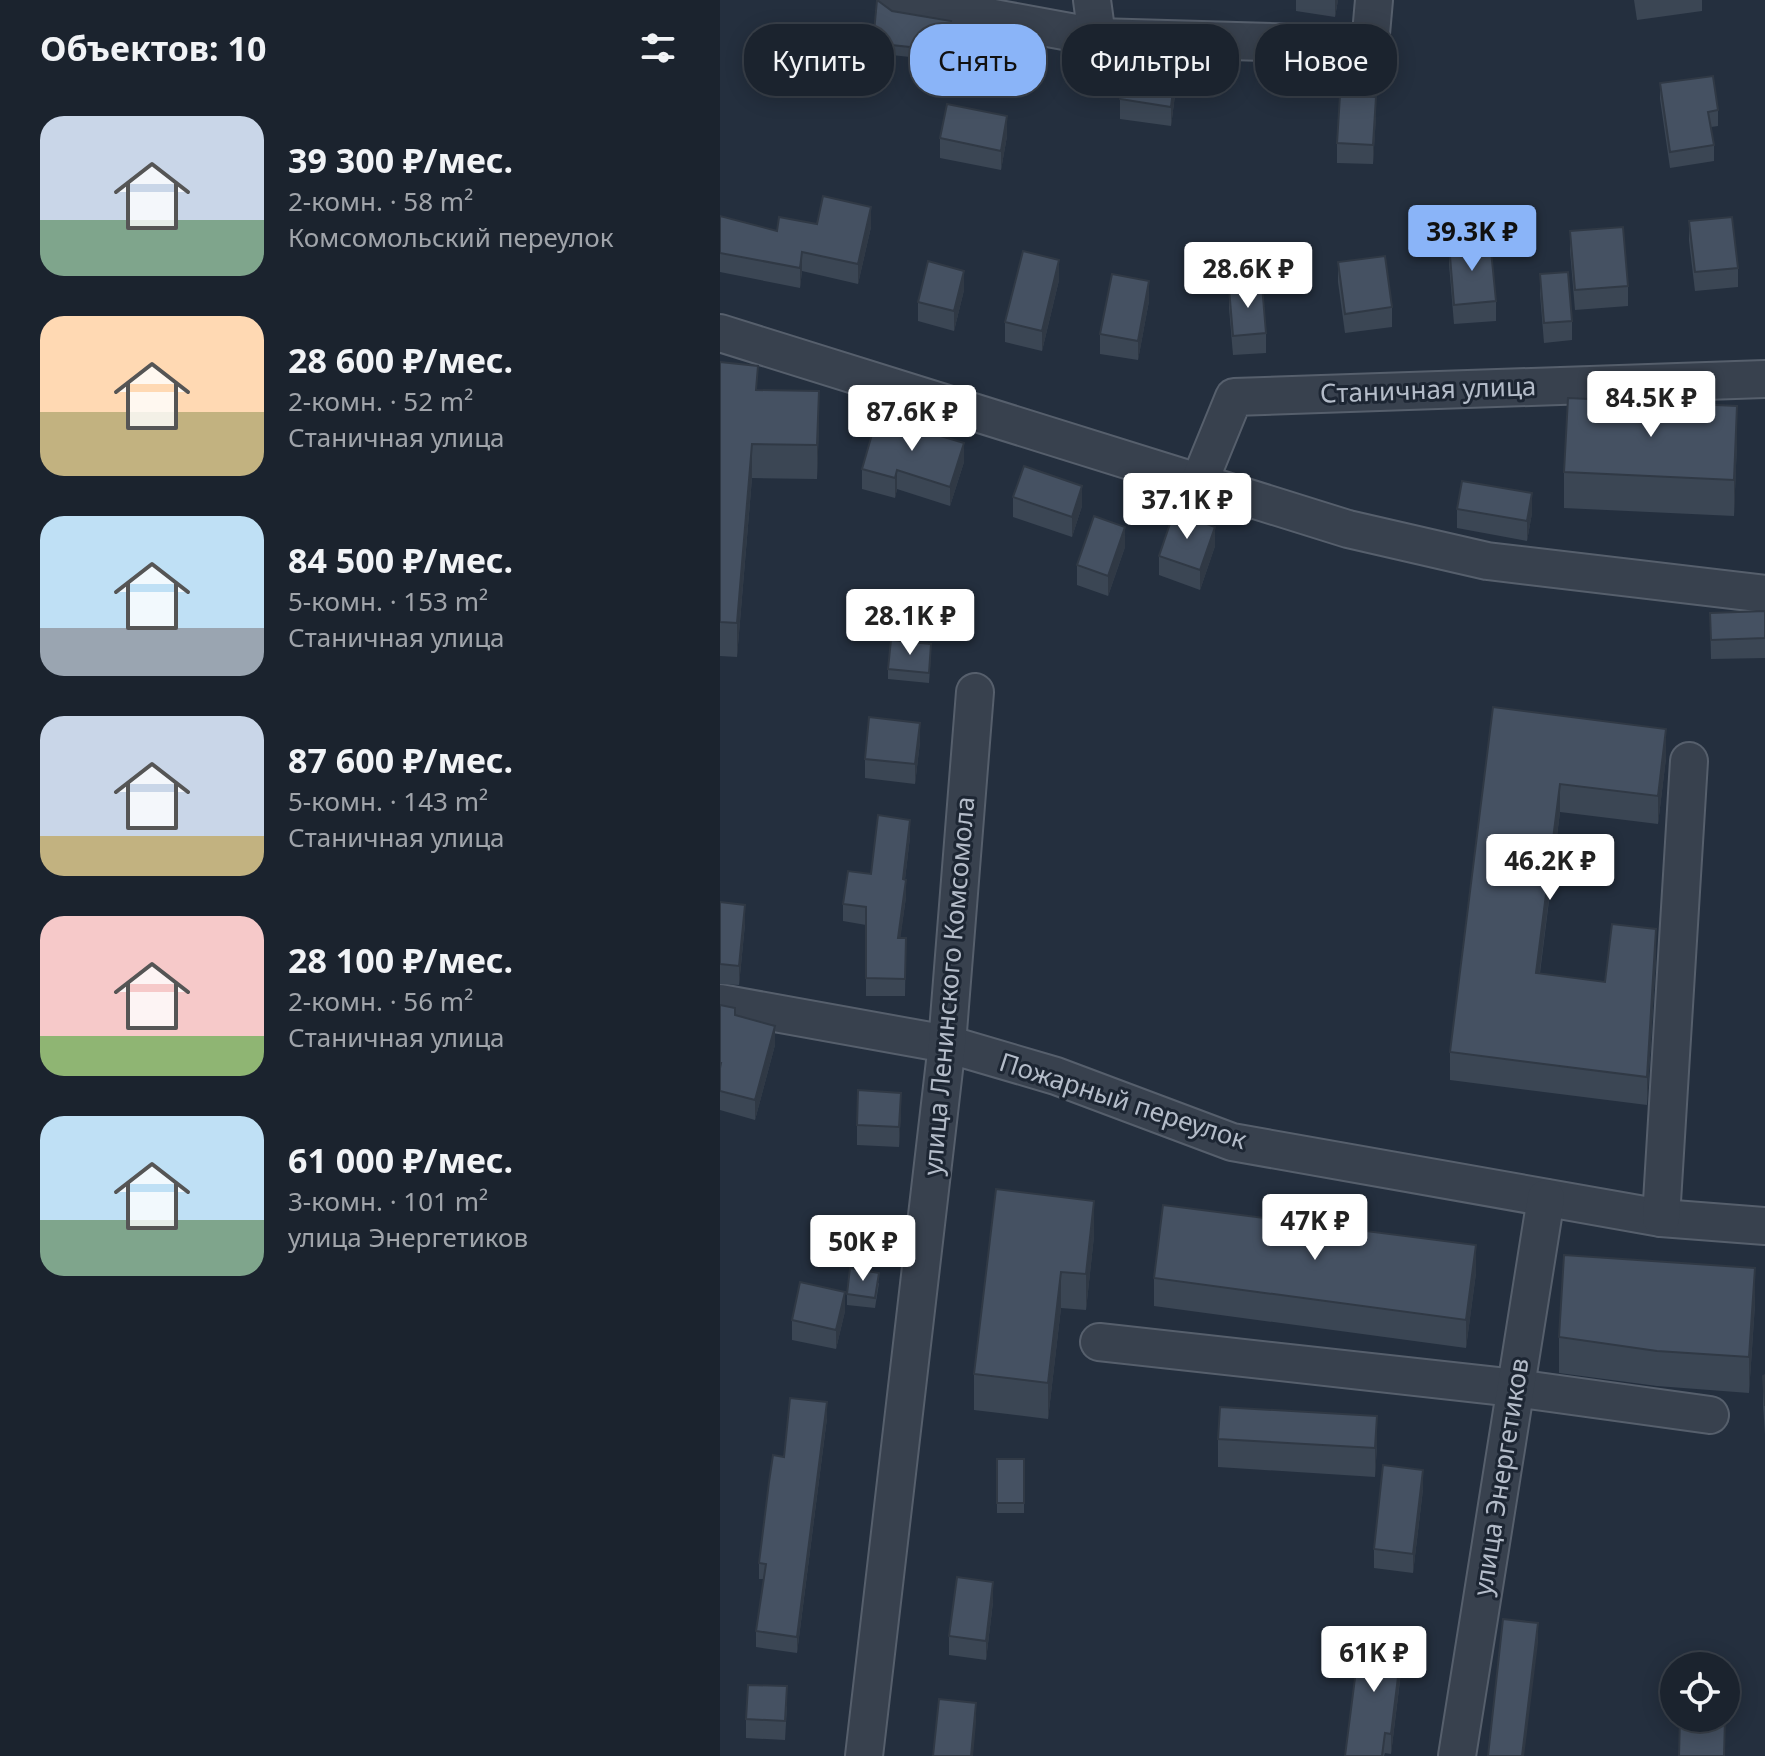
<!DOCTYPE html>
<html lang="ru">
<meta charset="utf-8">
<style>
body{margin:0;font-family:"Noto Sans",sans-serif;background:#242b36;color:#f1f3f6;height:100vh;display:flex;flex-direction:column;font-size:30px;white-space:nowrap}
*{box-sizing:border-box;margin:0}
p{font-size:26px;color:#a0a4aa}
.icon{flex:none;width:44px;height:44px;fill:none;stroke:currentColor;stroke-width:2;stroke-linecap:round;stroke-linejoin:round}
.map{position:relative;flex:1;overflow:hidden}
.details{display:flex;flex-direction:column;background:#1b232e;width:720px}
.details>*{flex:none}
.banner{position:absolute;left:24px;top:24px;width:760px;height:72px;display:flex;gap:16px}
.controls{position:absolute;left:940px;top:1652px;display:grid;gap:16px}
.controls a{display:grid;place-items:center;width:80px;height:80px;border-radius:50%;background:#1b232e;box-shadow:0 4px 20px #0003,0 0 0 2px #39404a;font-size:40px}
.price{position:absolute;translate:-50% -68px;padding:0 18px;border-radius:8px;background:#fff;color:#222;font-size:26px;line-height:52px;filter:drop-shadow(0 2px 4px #0008)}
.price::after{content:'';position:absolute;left:50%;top:48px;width:24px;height:18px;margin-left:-12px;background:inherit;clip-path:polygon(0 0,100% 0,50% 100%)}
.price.current{background:#8ab4f8;color:#111}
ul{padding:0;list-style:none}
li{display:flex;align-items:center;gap:24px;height:200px;padding:0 40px}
li span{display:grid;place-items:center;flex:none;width:224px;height:160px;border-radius:24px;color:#555}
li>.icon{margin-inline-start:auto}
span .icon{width:96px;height:96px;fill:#fffc;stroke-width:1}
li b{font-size:34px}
h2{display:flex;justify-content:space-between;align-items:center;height:96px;padding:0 40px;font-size:34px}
.tag{padding:0 28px;border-radius:32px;background:#1b232e;box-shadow:0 4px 20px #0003,0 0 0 2px #39404a;font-size:28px;line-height:72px}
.tag.current{background:#8ab4f8;color:#111}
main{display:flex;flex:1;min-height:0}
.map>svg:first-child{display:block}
</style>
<main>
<section class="details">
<h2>Объектов: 10<svg class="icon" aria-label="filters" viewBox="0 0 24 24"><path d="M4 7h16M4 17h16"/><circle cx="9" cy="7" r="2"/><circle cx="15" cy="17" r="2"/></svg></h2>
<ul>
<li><span style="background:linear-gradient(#c9d6e8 65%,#7fa58c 0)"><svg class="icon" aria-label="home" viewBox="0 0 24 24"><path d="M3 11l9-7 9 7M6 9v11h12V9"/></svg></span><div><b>39 300 ₽/мес.</b><p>2-комн. · 58 m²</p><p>Комсомольский переулок</p></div></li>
<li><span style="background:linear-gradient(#ffd9b3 60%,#c2b280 0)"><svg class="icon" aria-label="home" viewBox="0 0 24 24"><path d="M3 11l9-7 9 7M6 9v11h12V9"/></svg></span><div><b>28 600 ₽/мес.</b><p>2-комн. · 52 m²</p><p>Станичная улица</p></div></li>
<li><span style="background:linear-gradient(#bfe0f5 70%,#9aa5b1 0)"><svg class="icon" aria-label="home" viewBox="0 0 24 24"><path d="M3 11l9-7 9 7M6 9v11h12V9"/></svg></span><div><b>84 500 ₽/мес.</b><p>5-комн. · 153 m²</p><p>Станичная улица</p></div></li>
<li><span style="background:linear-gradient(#c9d6e8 75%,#c2b280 0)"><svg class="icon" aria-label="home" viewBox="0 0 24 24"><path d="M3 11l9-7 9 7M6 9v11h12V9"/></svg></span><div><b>87 600 ₽/мес.</b><p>5-комн. · 143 m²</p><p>Станичная улица</p></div></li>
<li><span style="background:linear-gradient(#f6c9c9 75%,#8fb573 0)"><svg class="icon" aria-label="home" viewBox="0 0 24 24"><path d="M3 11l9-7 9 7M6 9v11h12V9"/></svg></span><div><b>28 100 ₽/мес.</b><p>2-комн. · 56 m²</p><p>Станичная улица</p></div></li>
<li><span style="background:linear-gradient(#bfe0f5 65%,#7fa58c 0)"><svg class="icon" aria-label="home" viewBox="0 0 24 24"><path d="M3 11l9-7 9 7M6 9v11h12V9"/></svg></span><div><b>61 000 ₽/мес.</b><p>3-комн. · 101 m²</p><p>улица Энергетиков</p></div></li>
</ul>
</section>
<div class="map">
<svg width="1045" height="1756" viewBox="0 0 1045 1756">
<rect width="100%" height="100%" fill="#242f3e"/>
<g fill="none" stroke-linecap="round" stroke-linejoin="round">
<defs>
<g id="minor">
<path d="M 176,0 L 377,37 L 650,45 L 654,0"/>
<path d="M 372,0 L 377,37"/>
<path d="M 0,333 L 628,529 L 767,561 L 1045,594"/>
<path d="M 478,485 L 514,397 L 1045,379"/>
<path d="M 0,1003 L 227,1044 L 336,1076 L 512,1142 L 941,1218 L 1045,1226"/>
<path d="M 941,1218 L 969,761"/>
<path d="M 379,1342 L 795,1388 L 990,1415"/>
<path d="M 144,1756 L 227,1044 L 255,692"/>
<path d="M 737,1756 L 826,1198"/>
</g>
</defs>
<!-- minor casing -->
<use href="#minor" stroke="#565f6c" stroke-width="40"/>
<!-- minor -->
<use href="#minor" stroke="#38414e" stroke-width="36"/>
</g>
<!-- wall -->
<g fill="#3b4654">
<path d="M 576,0 L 618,0 L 615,17 L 576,11 Z"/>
<path d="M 914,0 L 982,0 L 982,11 L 917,20 Z"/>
<path d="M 172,11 L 231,31 L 227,61 L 153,53 L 153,43 Z"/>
<path d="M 457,80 L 451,126 L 400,119 L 400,99 Z"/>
<path d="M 940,83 L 998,110 L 998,126 L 991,127 L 994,145 L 994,161 L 950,168 L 940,99 Z"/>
<path d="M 656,116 L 653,164 L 617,163 L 617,143 Z"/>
<path d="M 287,136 L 281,170 L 220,158 L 220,138 Z"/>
<path d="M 0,216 L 57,231 L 97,224 L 151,227 L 138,284 L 82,271 L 80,288 L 0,272 Z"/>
<path d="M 969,221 L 1018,268 L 1018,287 L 975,291 L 969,241 Z"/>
<path d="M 850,231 L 908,286 L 908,306 L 855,310 L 850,251 Z"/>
<path d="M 729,244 L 776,301 L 776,321 L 734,324 L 729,264 Z"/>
<path d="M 618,262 L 672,307 L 672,327 L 625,333 L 618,282 Z"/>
<path d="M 820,274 L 852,321 L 852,340 L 824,343 L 820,294 Z"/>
<path d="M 339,280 L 322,351 L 285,342 L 285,322 Z"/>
<path d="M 509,288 L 546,333 L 546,353 L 513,355 L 509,308 Z"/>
<path d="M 244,290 L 234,331 L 198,321 L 198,302 Z"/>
<path d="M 429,301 L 418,360 L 380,354 L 380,334 Z"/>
<path d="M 0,362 L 38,390 L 99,425 L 97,479 L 32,478 L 17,657 L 0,656 Z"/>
<path d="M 1017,442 L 1014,516 L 844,508 L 844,472 Z"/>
<path d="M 244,462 L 230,506 L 177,489 L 175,498 L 142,489 L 142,469 Z"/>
<path d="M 293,497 L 362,506 L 352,537 L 293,517 Z"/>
<path d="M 737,509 L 812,513 L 807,541 L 737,528 Z"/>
<path d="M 495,546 L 480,590 L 439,575 L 439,556 Z"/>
<path d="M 405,547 L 388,596 L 357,585 L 357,565 Z"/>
<path d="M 1045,611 L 1045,658 L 991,659 L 990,613 Z"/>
<path d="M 211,654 L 209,683 L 168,679 L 168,669 Z"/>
<path d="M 773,707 L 946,758 L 938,824 L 840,812 L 820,973 L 885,982 L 936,958 L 927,1105 L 730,1080 L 730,1052 Z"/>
<path d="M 200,742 L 195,784 L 145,778 L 145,759 Z"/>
<path d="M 190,837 L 185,879 L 186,897 L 180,938 L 186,938 L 185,996 L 146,996 L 146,925 L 123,921 L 123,904 Z"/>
<path d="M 0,902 L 25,924 L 19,985 L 0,984 Z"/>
<path d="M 0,1005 L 55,1045 L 35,1120 L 0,1110 Z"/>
<path d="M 181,1112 L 179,1147 L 137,1145 L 137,1125 Z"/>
<path d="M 276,1189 L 374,1236 L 366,1310 L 341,1308 L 328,1419 L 254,1410 L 254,1374 Z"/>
<path d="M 756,1273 L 746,1348 L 434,1306 L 434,1278 Z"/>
<path d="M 159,1283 L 155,1308 L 127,1305 L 127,1294 Z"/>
<path d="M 1035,1304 L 1029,1393 L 937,1386 L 839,1373 L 839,1337 Z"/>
<path d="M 125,1311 L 116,1349 L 72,1340 L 72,1320 Z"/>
<path d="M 1045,1375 L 1045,1435 L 1043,1404 L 1043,1376 Z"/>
<path d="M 107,1418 L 77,1653 L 36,1647 L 36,1631 L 44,1579 L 39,1579 L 39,1563 L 64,1457 Z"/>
<path d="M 498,1439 L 657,1445 L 655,1477 L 498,1467 Z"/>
<rect x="277" y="1459" width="27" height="54"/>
<path d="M 703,1489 L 693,1573 L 654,1568 L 654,1549 Z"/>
<path d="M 273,1602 L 266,1660 L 229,1655 L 229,1636 Z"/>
<path d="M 683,1656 L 671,1754 L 665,1753 L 664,1756 L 625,1756 Z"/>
<path d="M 67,1706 L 65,1740 L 26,1738 L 26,1719 Z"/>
</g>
<!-- shaded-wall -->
<g fill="#303945">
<path d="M 615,0 L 618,0 L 615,17 Z"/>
<path d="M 457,60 L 457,80 L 451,126 L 451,107 Z"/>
<path d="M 656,97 L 656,116 L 653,164 L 653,145 Z"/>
<path d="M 287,116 L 287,136 L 281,170 L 281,151 Z"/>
<path d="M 151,207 L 151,227 L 138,284 L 138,264 Z"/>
<path d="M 82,252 L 82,271 L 80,288 L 80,268 Z"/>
<path d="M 339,260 L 339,280 L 322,351 L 322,331 Z"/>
<path d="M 244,271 L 244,290 L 234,331 L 234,311 Z"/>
<path d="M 429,281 L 429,301 L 418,360 L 418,341 Z"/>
<path d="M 99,391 L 99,425 L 97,479 L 97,445 Z"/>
<path d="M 1017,406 L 1017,442 L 1014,516 L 1014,480 Z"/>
<path d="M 244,443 L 244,462 L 230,506 L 230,487 Z"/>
<path d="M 32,444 L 32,478 L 17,657 L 17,623 Z"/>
<path d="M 177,470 L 177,489 L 175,498 L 175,478 Z"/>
<path d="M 362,486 L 362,506 L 352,537 L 352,517 Z"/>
<path d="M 812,493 L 812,513 L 807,541 L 807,521 Z"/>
<path d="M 405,527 L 405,547 L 388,596 L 388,576 Z"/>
<path d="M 495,527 L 495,546 L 480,590 L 480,570 Z"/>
<path d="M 200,723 L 200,742 L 195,784 L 195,764 Z"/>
<path d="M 946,729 L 946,758 L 938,824 L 938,796 Z"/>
<path d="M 840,784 L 840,812 L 816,1001 L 816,973 Z"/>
<path d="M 190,820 L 190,837 L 183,897 L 183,879 Z"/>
<path d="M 186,880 L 186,897 L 178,956 L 178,938 Z"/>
<path d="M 25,905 L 25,924 L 19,985 L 19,966 Z"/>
<path d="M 936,929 L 936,958 L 927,1105 L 927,1077 Z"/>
<path d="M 55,1026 L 55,1045 L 35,1120 L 35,1100 Z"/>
<path d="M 181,1093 L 181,1112 L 179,1147 L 179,1127 Z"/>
<path d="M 374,1201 L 374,1236 L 366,1310 L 366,1274 Z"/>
<path d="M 756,1245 L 756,1273 L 746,1348 L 746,1320 Z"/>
<path d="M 1035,1268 L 1035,1304 L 1029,1393 L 1029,1357 Z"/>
<path d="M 341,1272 L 341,1308 L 328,1419 L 328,1383 Z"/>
<path d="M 125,1292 L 125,1311 L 116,1349 L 116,1330 Z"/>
<path d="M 107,1402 L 107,1418 L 77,1653 L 77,1637 Z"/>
<path d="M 657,1416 L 657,1445 L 655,1477 L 655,1448 Z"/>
<path d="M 703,1470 L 703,1489 L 693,1573 L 693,1554 Z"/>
<path d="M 273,1582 L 273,1602 L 266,1660 L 266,1641 Z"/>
<path d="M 818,1623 L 818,1643 L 804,1756 L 802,1756 Z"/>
<path d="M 683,1636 L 683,1656 L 671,1754 L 671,1734 Z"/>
<path d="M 256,1703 L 256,1723 L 253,1756 L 251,1756 Z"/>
</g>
<!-- building -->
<g fill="#455162" stroke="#303945" stroke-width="2">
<path d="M 157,0 L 172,11 L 231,21 L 227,51 L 153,43 Z"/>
<path d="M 407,53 L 457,60 L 451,107 L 400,99 Z"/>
<path d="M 993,76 L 998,110 L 988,112 L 994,145 L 950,152 L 940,83 Z"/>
<path d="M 620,95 L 656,97 L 653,145 L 617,143 Z"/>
<path d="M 227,104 L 287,116 L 281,151 L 220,138 Z"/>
<path d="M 103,196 L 151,207 L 138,264 L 82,252 L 80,268 L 0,253 L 0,216 L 57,231 L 59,217 L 97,224 Z"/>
<path d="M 1012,217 L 1018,268 L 975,272 L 969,221 Z"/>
<path d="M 903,227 L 908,286 L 855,290 L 850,231 Z"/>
<path d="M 770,240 L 776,301 L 734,305 L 729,244 Z"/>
<path d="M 303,251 L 339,260 L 322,331 L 285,322 Z"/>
<path d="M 665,256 L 672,307 L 625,314 L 618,262 Z"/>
<path d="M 208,261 L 244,271 L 234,311 L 198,302 Z"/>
<path d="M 848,272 L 852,321 L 824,323 L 820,274 Z"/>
<path d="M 392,274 L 429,281 L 418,341 L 380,334 Z"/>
<path d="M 542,285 L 546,333 L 513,336 L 509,288 Z"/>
<path d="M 0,362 L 38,366 L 36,390 L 99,391 L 97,445 L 32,444 L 17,623 L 0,622 Z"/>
<path d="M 848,398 L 1017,406 L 1014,480 L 844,472 Z"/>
<path d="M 157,417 L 244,443 L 230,487 L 177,470 L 175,478 L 142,469 Z"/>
<path d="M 304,466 L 362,486 L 352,517 L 293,497 Z"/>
<path d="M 742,481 L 812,493 L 807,521 L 737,509 Z"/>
<path d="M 454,512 L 495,527 L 480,570 L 439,556 Z"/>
<path d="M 374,516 L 405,527 L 388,576 L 357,565 Z"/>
<path d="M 1045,611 L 1045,638 L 991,640 L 990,613 Z"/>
<path d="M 171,640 L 211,644 L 209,673 L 168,669 Z"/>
<path d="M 773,707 L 946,729 L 938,796 L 840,784 L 816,973 L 885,982 L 892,924 L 936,929 L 927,1077 L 730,1052 Z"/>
<path d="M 149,717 L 200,723 L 195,764 L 145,759 Z"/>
<path d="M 158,815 L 190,820 L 183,879 L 186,880 L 178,938 L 186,938 L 185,979 L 146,978 L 146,907 L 123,904 L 128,871 L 151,874 Z"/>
<path d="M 0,902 L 25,905 L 19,966 L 0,964 Z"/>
<path d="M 0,1005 L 15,1008 L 15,1015 L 55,1026 L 35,1100 L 0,1091 L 0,1068 L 1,1063 L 0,1063 Z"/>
<path d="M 138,1090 L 181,1093 L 179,1127 L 137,1125 Z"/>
<path d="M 276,1189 L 374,1201 L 366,1274 L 341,1272 L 328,1383 L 254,1374 Z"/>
<path d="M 443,1205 L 756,1245 L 746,1320 L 434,1278 Z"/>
<path d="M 844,1255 L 1035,1268 L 1029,1357 L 937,1351 L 839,1337 Z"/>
<path d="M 130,1268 L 159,1273 L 155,1298 L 127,1294 Z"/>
<path d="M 80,1282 L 125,1292 L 116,1330 L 72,1320 Z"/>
<path d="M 1045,1375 L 1045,1406 L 1043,1376 Z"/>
<path d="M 70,1398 L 107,1402 L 77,1637 L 36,1631 L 46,1564 L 39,1563 L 49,1482 L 53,1455 L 64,1457 Z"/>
<path d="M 500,1407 L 657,1416 L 655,1448 L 498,1439 Z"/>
<rect x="277" y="1459" width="27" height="44"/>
<path d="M 663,1465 L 703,1470 L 693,1554 L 654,1549 Z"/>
<path d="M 237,1577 L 273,1582 L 266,1641 L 229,1636 Z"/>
<path d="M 783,1619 L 818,1623 L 802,1756 L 768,1756 Z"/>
<path d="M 641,1631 L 683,1636 L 671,1734 L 665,1733 L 662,1756 L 625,1756 Z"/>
<path d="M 28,1685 L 67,1686 L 65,1721 L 26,1719 Z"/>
<path d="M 219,1699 L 256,1703 L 251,1756 L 213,1756 Z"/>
<path d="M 960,1718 L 1005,1718 L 1004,1756 L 959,1756 Z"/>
</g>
<g text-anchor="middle" stroke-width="6" stroke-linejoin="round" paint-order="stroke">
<!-- street labels -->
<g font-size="26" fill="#b4bcc9" stroke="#1d2633">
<text transform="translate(708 390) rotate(-2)" y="9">Станичная улица</text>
<text transform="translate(229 986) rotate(-85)" y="9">улица Ленинского Комсомола</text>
<text transform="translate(403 1101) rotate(18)" y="9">Пожарный переулок</text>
<text transform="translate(781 1477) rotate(-81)" y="9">улица Энергетиков</text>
</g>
</g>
</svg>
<div class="controls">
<a><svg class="icon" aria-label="locate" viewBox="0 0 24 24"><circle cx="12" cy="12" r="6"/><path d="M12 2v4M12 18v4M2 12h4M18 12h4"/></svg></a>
</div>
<b class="price current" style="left:752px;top:273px">39.3K ₽</b>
<b class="price" style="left:528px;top:310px">28.6K ₽</b>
<b class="price" style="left:931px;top:439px">84.5K ₽</b>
<b class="price" style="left:192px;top:453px">87.6K ₽</b>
<b class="price" style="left:467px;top:541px">37.1K ₽</b>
<b class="price" style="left:190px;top:657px">28.1K ₽</b>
<b class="price" style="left:830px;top:902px">46.2K ₽</b>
<b class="price" style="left:595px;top:1262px">47K ₽</b>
<b class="price" style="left:143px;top:1283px">50K ₽</b>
<b class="price" style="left:654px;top:1694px">61K ₽</b>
<div class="banner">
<a class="tag">Купить</a>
<a class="tag current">Снять</a>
<a class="tag">Фильтры</a>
<a class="tag">Новое</a>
</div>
</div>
</main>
